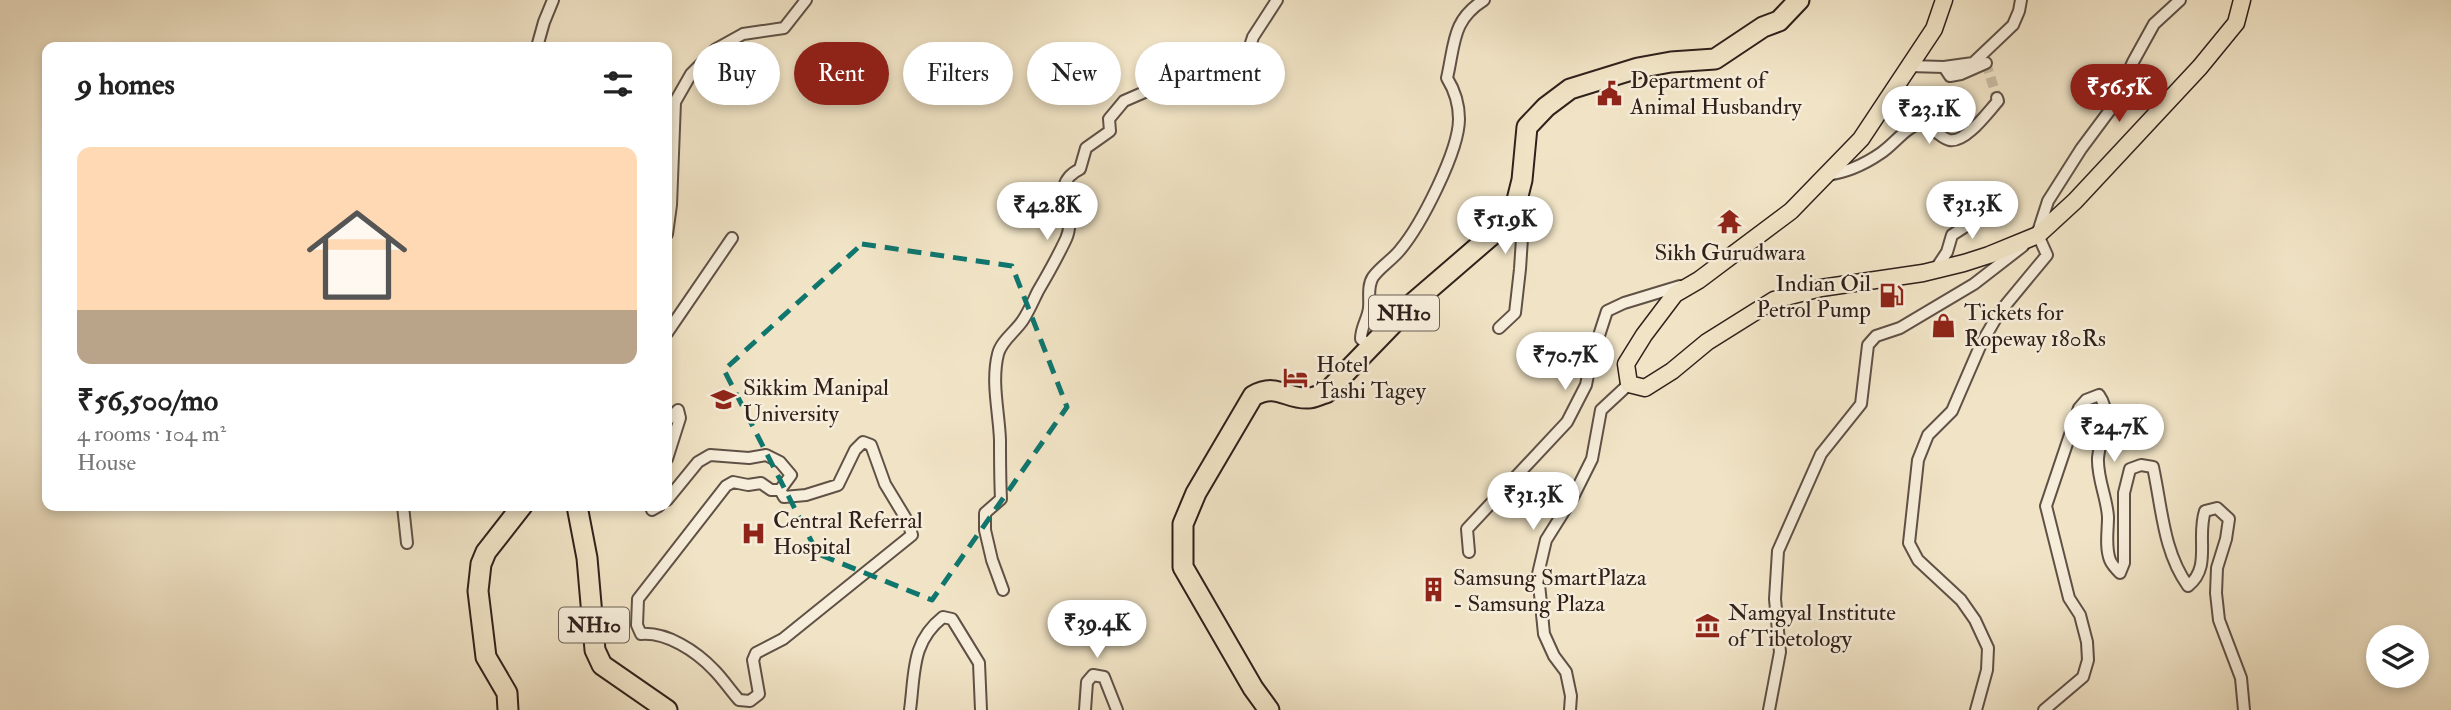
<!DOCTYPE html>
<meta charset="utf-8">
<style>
body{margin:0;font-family:"IM FELL Double Pica",serif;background:#f2f2f2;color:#222;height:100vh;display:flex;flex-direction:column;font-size:26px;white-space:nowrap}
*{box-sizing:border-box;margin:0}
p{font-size:23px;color:#767676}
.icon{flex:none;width:38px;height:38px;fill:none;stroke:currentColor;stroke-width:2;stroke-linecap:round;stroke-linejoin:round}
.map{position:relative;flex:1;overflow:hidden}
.sheet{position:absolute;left:42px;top:42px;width:630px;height:469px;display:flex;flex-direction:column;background:#fff;border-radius:14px;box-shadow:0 4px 10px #0003}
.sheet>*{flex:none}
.guide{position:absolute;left:693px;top:42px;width:665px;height:63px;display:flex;gap:14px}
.fabs{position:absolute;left:2366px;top:625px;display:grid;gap:14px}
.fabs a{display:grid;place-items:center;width:63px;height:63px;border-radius:50%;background:#fff;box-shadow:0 4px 10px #0003;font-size:35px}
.price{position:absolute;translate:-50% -60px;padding:0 16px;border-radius:24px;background:#fff;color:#222;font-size:23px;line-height:46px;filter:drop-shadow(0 2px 4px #0008)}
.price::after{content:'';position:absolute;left:50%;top:42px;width:21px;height:16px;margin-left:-10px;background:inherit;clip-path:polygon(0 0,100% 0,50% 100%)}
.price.active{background:#8f2418;color:#fff}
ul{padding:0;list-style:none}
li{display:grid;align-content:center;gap:14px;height:371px;padding:0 35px}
li span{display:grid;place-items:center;height:217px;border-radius:14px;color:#555}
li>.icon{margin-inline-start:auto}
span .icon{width:126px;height:126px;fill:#fffc;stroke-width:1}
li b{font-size:30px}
h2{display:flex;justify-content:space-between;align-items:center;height:84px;padding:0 35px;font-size:30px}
.pill{padding:0 24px;border-radius:32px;background:#fff;box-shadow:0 4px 10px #0003;font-size:24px;line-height:63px}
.pill.active{background:#8f2418;color:#fff}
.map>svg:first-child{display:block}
</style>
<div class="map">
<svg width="2451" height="710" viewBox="0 0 2451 710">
<rect width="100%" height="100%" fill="#f1e4c6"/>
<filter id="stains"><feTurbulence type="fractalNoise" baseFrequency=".00286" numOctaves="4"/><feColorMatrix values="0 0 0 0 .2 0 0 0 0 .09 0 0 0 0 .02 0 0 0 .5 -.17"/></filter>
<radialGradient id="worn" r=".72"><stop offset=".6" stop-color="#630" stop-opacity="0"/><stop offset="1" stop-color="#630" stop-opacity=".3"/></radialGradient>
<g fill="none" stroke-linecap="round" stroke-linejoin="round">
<!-- street-tunnel -->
<path stroke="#cabda4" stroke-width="10" stroke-dasharray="10 5" stroke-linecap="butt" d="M 1986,63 L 1997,98"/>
<defs>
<g id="street">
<path d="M 537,47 L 544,22 L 553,0"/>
<path d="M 1909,66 L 1944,67 L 1973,63 L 2013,25 L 2019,11 L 2021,0"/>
<path d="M 1944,67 L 1950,76 L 1961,74 L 1986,63"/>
<path d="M 1826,175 C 1845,173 1865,164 1881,153 C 1896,143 1907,124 1925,123 C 1932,128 1941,138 1949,140 C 1965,144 1988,112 1998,101 L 1997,98"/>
<path d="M 2038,232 L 2048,201 L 2081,149 L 2113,106 L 2133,62 L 2154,24 L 2180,0"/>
<path d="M 667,234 L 671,205 L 675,102 L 691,74 L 716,49 L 743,34 L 784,28 L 806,0"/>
<path d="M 1935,270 L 1947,252 L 1952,235 L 2002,203"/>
<path d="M 1499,328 L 1515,313 L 1520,269 L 1523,223 L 1521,202"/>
<path d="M 667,333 L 732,238"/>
<path d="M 1370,346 L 1361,339 C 1361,326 1368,319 1369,308 C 1370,298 1367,286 1373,277 C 1380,267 1392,260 1400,250 C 1421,225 1459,151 1459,119 C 1459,103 1455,91 1447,78 C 1455,43 1452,20 1484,0"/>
<path d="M 667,421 L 678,410 L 680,418 L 667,459"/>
<path d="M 863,442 L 871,445 L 885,484 L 908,522 L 912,535 L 783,639 L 756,653 L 753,660 L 759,694 L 750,701 L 739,700 C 730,690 723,679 714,670 C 696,651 667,632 641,634 L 637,625 L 638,599 L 726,486 L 733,482 L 748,485 L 761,483 L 771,490 L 780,490 L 784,497 L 806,495 L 838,485 L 855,450 Z"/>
<path d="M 667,500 L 698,462 L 710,455 L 749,458 L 766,455 L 780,462 L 791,475 L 780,490"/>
<path d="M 403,506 L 407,543"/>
<path d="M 651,506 L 652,510 L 659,506"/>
<path d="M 1469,552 L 1467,529 L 1567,422 L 1586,385 L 1591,360 L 1607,311 L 1624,303 L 1680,286"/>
<path d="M 1003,590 L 992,560 L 985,530 L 985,513 L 1001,499 C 1000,479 1000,460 1000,440 C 999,412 991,382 998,354 C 1001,341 1016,331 1023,320 C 1029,311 1033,301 1038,291 C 1048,274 1057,258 1066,239 C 1079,211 1046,186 1080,169 L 1086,148 L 1110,131 L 1109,119 L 1124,101 L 1207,65 L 1241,74 L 1253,37 L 1277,0"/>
<path d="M 910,710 C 915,673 911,642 943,617 L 952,619 L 979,663 L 981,710"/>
<path d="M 1085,710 L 1087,682 L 1093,675 L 1104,677 L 1117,710"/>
<path d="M 1570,710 L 1571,696 L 1566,672 L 1554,656 L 1544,634 L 1538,574 L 1546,540 L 1573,497 L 1592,459 L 1601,410 L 1629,384"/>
<path d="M 1769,710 L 1780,652 L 1775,599 L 1778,551 L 1821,454 L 1861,404 L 1868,345 L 1876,336 L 1900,328 L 1974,284 L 2023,246"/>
<path d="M 1976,710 L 1987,670 L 1988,648 L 1975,620 L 1961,600 L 1918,560 L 1909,543 L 1918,460 L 1928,435 L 1952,411 L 1981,344 L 1999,313 L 2047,255 L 2038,235 L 2035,236"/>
<path d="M 2044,710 L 2083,677 L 2088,660 L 2087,642 L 2080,615 L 2069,598 L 2046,506 L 2079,408 L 2086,400 L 2099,395 C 2113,415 2100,437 2098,458 C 2097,478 2107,498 2108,517 C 2108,531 2105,547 2110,560 C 2112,565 2117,570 2120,573 L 2124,563 L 2124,493 L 2130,469 L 2141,465 L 2153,467 C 2162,508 2163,551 2188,586 C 2212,567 2196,538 2205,511 L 2217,508 L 2229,519 L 2226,539 L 2217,568 L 2216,593 L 2219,620 L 2241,678 L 2244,710"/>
</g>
<path id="primary" d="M 1944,0 L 1934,29 L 1861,139 L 1791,211 L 1699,280 L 1675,294 L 1644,335 L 1626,364 L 1629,384 L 1645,388 L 1672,371 L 1707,342 L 1774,300 L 1821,288 L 1923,273 L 1964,263 L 1989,255 L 2038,235 L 2075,201 L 2200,67 L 2236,23 L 2242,0"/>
<g id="highway">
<path d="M 577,506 L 587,558 L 595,650 L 602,665 L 667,710"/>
<path d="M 508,710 L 507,693 L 486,657 L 478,591 L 481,564 L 486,552 L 522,506"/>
<path d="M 1269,710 L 1253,688 L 1183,567 L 1183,524 L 1196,493 L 1253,396 C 1277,382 1287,400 1309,398 C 1314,398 1321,394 1326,393 L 1413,303 L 1493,234 L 1515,208 L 1522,180 L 1527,127 L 1546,107 L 1570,89 L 1638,68 L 1671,62 L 1715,59 L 1763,27 L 1779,21 L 1799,0"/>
</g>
</defs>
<!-- street casing -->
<use href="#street" stroke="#605146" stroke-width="14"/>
<!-- primary casing -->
<use href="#primary" stroke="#2f201b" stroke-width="19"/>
<!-- highway casing -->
<use href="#highway" stroke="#2f201b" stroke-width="23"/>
<!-- street -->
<use href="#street" stroke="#f6edda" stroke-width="10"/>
<!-- primary -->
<use href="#primary" stroke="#f1e4c6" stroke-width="16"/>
<!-- highway -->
<use href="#highway" stroke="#f1e4c6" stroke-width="19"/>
</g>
<!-- marked area -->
<path fill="none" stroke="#0f766e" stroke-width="5" stroke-dasharray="14 9" stroke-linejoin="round" d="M 862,244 L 1012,266 L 1067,407 L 932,600 L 818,554 L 724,370 Z"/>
<!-- icons -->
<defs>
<symbol id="civic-bare" viewBox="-9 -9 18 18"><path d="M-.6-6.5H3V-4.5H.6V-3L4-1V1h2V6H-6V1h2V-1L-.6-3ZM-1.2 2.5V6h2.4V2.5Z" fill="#8f2418" stroke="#f6edda" stroke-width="2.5" paint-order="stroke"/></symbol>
<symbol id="temple-bare" viewBox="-9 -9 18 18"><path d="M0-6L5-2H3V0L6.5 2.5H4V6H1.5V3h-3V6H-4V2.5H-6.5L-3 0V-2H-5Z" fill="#8f2418" stroke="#f6edda" stroke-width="2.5" paint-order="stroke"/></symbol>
<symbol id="fuel-bare" viewBox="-9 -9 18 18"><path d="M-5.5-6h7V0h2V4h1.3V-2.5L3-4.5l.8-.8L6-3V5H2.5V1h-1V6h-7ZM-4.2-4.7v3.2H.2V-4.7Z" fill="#8f2418" stroke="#f6edda" stroke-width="2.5" paint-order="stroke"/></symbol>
<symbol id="shop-bare" viewBox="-9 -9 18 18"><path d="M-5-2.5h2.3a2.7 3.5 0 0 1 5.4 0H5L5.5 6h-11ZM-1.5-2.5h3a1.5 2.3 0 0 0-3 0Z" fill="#8f2418" stroke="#f6edda" stroke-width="2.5" paint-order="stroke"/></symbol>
<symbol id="hotel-bare" viewBox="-9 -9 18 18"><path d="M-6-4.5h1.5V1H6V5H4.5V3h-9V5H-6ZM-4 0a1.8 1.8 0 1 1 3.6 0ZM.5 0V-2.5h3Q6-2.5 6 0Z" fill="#8f2418" stroke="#f6edda" stroke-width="2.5" paint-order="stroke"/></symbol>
<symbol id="university-bare" viewBox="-9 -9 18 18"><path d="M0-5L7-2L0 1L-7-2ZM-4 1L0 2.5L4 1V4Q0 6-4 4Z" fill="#8f2418" stroke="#f6edda" stroke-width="2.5" paint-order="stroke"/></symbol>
<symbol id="hospital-bare" viewBox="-9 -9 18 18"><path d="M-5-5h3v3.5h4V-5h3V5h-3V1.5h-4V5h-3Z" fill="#8f2418" stroke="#f6edda" stroke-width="2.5" paint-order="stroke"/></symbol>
<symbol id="building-bare" viewBox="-9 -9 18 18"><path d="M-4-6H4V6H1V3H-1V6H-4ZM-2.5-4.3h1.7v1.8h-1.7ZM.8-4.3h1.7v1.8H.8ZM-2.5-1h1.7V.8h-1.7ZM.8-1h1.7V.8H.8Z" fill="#8f2418" stroke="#f6edda" stroke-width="2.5" paint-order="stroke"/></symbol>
<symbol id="museum-bare" viewBox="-9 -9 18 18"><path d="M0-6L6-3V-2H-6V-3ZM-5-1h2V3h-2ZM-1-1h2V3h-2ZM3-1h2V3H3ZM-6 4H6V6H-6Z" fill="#8f2418" stroke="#f6edda" stroke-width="2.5" paint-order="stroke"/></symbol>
</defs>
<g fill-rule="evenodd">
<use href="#civic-bare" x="1592" y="76" width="35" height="35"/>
<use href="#temple-bare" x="1712" y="204" width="35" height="35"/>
<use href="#fuel-bare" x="1874" y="278" width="35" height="35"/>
<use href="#shop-bare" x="1926" y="308" width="35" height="35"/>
<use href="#hotel-bare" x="1278" y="360" width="35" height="35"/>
<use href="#university-bare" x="706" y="382" width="35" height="35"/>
<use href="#hospital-bare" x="736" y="516" width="35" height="35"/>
<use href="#building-bare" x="1416" y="572" width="35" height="35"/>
<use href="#museum-bare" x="1690" y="608" width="35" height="35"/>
</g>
<g text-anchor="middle" stroke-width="5" stroke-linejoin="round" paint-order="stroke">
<!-- shield labels -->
<g fill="#f6edda" stroke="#6b5e54" stroke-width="2">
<rect x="1369" y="295.5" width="70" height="35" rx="5"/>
<rect x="559" y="607.5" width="70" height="35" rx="5"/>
</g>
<g font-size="21" font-weight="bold" fill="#2f201b">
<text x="1404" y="320">NH10</text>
<text x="594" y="632">NH10</text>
</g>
<!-- poi labels -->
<g font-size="23" fill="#2f201b" stroke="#f6edda" text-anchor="start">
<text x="1630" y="88">Department of<tspan x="1630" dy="26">Animal Husbandry</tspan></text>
<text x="1730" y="260" text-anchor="middle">Sikh Gurudwara</text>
<text x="1871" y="291" text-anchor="end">Indian Oil<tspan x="1871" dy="26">Petrol Pump</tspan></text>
<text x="1964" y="320">Tickets for<tspan x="1964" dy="26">Ropeway 180Rs</tspan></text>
<text x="1316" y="372">Hotel<tspan x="1316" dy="26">Tashi Tagey</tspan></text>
<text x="743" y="395">Sikkim Manipal<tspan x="743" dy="26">University</tspan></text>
<text x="773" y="528">Central Referral<tspan x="773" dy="26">Hospital</tspan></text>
<text x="1453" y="585">Samsung SmartPlaza<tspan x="1453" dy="26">- Samsung Plaza</tspan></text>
<text x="1728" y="620">Namgyal Institute<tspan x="1728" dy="26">of Tibetology</tspan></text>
</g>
</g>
<rect width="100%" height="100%" filter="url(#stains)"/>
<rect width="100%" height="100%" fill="url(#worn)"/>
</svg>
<div class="fabs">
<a><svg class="icon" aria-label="layers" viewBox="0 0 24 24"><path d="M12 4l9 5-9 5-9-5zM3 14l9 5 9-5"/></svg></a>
</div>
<b class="price active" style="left:2119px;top:124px">₹56.5K</b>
<b class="price" style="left:1929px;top:146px">₹23.1K</b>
<b class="price" style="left:1972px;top:241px">₹31.3K</b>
<b class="price" style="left:1047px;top:242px">₹42.8K</b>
<b class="price" style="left:1505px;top:256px">₹51.9K</b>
<b class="price" style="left:1565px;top:392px">₹70.7K</b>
<b class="price" style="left:2114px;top:464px">₹24.7K</b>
<b class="price" style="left:1533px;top:532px">₹31.3K</b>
<b class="price" style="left:1097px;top:660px">₹39.4K</b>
<div class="guide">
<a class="pill">Buy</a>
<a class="pill active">Rent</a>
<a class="pill">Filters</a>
<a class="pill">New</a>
<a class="pill">Apartment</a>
</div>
<section class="sheet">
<h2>9 homes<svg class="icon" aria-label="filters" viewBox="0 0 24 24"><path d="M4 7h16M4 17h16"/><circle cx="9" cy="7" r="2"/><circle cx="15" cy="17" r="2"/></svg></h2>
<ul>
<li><span style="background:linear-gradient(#ffd9b3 75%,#b9a48a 0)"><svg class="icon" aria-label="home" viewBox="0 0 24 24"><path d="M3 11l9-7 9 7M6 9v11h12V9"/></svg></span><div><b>₹56,500/mo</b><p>4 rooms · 104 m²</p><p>House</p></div></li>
</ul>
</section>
</div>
